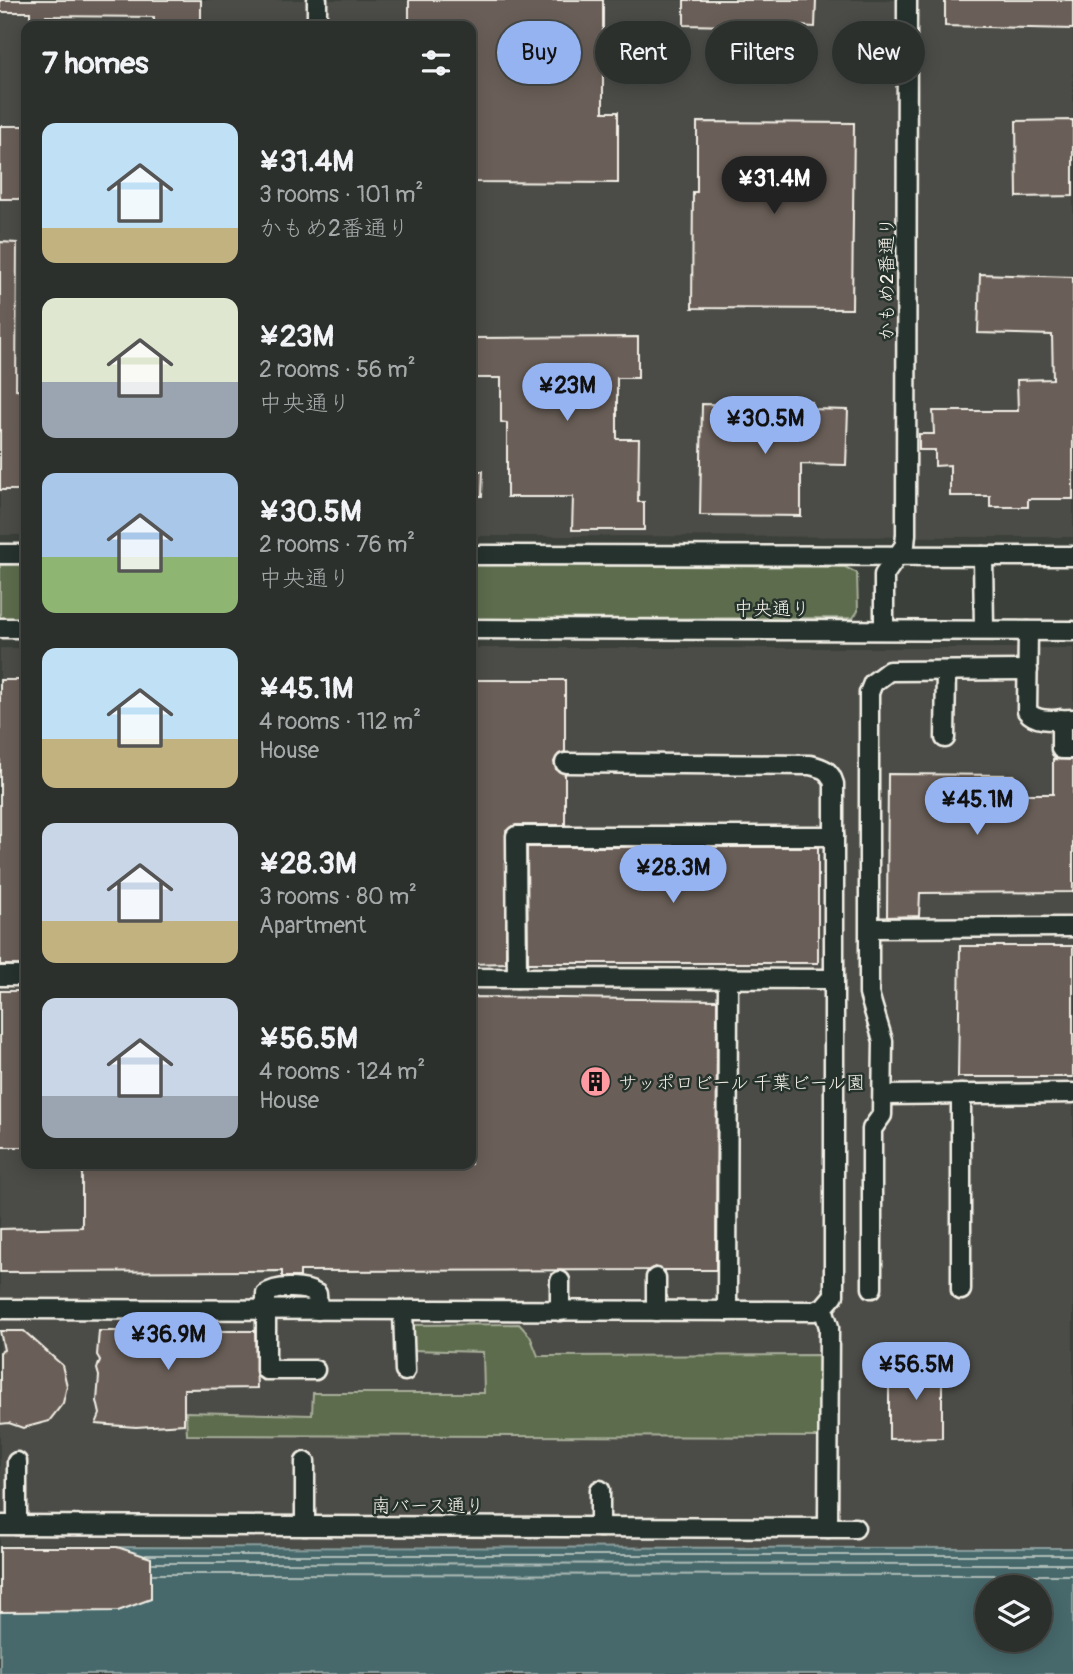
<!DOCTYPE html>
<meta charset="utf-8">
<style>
body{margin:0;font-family:Pangolin,"Klee One",sans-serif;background:#343834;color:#f1f3f6;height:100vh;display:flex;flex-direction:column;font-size:26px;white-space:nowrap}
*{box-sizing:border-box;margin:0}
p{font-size:23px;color:#a6a9a9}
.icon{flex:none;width:38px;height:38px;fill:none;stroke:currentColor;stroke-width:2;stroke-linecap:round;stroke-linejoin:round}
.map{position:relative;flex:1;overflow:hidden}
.details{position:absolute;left:21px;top:21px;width:455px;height:1148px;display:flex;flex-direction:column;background:#2c302c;border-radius:14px;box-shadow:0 4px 18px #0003,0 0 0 2px #484b48}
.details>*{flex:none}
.guide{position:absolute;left:497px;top:21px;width:471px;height:63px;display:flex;gap:14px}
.controls{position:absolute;left:975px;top:1575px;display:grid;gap:14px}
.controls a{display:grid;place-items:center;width:77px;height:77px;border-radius:50%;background:#2c302c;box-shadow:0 4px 18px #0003,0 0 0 2px #484b48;font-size:35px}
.price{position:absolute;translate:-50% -60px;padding:0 16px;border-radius:24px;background:#95b2f1;color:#111;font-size:23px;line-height:46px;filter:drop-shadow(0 2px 4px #0008)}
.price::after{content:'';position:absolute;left:50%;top:42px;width:21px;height:16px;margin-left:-10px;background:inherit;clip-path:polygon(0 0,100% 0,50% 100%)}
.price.on{background:#222;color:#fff}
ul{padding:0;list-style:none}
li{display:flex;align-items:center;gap:21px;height:175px;padding:0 21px}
li span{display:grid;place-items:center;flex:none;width:196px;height:140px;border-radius:14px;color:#555}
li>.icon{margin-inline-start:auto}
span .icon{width:84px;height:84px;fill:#fffc;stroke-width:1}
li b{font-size:30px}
h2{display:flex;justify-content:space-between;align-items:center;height:84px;padding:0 21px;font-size:30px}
.pill{padding:0 24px;border-radius:32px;background:#2c302c;box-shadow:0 4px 18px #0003,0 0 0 2px #484b48;font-size:24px;line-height:63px}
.pill.on{background:#95b2f1;color:#111}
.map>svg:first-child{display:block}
</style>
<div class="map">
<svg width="1073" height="1674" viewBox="0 0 1073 1674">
<rect width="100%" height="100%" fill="#3b403a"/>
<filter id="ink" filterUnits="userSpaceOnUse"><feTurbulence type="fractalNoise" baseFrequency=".0143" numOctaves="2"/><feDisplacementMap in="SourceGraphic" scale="14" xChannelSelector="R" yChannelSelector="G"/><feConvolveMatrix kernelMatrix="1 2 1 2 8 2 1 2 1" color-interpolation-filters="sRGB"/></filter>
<g filter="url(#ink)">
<!-- built -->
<g fill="#4c4c46">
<path d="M 0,0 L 1073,0 L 1073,537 L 471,536 L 471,26 L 26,26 L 26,535 L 0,535 Z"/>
<path d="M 0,648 L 26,648 L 26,1164 L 471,1164 L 471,648 L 1073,648 L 1073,1549 L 0,1545 Z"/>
</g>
<!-- green -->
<g fill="#5d6c4d" stroke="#a8ae9a" stroke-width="2">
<rect x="0" y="565" width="26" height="53"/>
<path d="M 471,565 L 845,567 L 857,573 L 858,611 L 853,618 L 471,619 Z"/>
<path d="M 519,1324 L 530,1336 L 538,1356 L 819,1355 L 820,1437 L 187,1435 L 186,1412 L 312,1415 L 313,1393 L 484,1393 L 483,1352 L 411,1350 L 411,1325 Z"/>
</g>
<!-- water -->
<path fill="#46696c" stroke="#8c9f9e" stroke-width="2" fill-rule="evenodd" d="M 0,1547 L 1073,1548 L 1073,1674 L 0,1674 ZM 987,1587 L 1040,1587 L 1040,1640 L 987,1640 Z"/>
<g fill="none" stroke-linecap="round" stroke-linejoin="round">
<!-- shore -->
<g stroke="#aebbb6" stroke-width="2">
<path d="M 146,1555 L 1073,1555"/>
<path d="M 153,1563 L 1073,1564"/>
<path d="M 153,1574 L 1073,1575"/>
</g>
</g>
<!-- building -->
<g fill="#6b5f58" stroke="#f4f1e8" stroke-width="2">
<path d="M 0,0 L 201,0 L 201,26 L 154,26 L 154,17 L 46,16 L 46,26 L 30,26 L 30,12 L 0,12 Z"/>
<path d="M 409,0 L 603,0 L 603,112 L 618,112 L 618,183 L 471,182 L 471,26 L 409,26 Z"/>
<path d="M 684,0 L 816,0 L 815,27 L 798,26 L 798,33 L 786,33 L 786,27 L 684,25 Z"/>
<path d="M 945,0 L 1073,0 L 1073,29 L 945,26 Z"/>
<path d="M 1073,120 L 1073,196 L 1017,197 L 1016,121 Z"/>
<path d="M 697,122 L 854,123 L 852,309 L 692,308 L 693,192 L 697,192 Z"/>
<rect x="0" y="126" width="26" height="73"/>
<path d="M 0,242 L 17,243 L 16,389 L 26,390 L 26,490 L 0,490 Z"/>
<path d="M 980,274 L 1073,277 L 1073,499 L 1028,499 L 1028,507 L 990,507 L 990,496 L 950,496 L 950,465 L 935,466 L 935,450 L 919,450 L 919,434 L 934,434 L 933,411 L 1018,411 L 1017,380 L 1053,379 L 1052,335 L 978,333 Z"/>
<path d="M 638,337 L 638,378 L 617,378 L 617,439 L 639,439 L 638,502 L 644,502 L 644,530 L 572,530 L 573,497 L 507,497 L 507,423 L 501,422 L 501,378 L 471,378 L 471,338 Z"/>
<path d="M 792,401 L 812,402 L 812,409 L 848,410 L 846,465 L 801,464 L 801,516 L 700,515 L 702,404 L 791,406 Z"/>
<path d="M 471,471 L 483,471 L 482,496 L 471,496 Z"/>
<rect x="0" y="680" width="26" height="285"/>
<path d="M 471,680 L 565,680 L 565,752 L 559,754 L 554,762 L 556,769 L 565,774 L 565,825 L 516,825 L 506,831 L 506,963 L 471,964 Z"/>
<path d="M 1053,759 L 1073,760 L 1073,892 L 920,893 L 919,916 L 887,917 L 888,774 L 1014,775 L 1014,794 L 1053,794 Z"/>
<path d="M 527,847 L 818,847 L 818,963 L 528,963 Z"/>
<path d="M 960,946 L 1073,946 L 1073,1077 L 958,1077 Z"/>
<rect x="0" y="991" width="26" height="156"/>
<path d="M 471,997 L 717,1000 L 716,1270 L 663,1270 L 655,1267 L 649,1270 L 300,1271 L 300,1277 L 282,1277 L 282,1271 L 0,1272 L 0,1229 L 82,1227 L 82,1166 L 471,1164 Z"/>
<path d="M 0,1331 L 24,1331 L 62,1365 L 67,1386 L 63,1403 L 49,1421 L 23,1428 L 9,1423 L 0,1424 L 0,1352 L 4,1350 Z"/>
<path d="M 99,1331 L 255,1331 L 257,1388 L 184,1389 L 184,1424 L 136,1427 L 96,1424 L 100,1414 L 97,1401 L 99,1376 L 97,1369 L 100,1360 L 97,1355 Z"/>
<path d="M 942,1366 L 942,1438 L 889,1439 L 889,1367 Z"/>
<path d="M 0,1547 L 117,1547 L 151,1558 L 151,1599 L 118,1611 L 0,1612 Z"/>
</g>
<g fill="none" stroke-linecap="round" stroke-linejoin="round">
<defs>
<g id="minor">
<path d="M 317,0 L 317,26"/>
<path d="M 0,554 L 26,554"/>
<path d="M 471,555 L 1073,556"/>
<path d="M 983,556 L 984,630"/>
<path d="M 0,628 L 26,628"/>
<path d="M 471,629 L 1073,631"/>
<path d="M 884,629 L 884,575 L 905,545 L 906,534 L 907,0"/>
<path d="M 1028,631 L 1027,711 C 1037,724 1059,719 1073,719"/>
<path d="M 1061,719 L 1061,749 L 1073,749"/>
<path d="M 945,738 L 946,671"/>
<path d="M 870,928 L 1073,927"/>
<path d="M 0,976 L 26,976"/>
<path d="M 471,978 L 834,979"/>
<path d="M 517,978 L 516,836 L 834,836"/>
<path d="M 961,1094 L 961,1290"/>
<path d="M 883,1095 L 1073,1093"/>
<path d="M 560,1281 L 560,1311"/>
<path d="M 872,1288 L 872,1129 L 882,1115 L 883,1041 L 869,994 L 869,693 L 873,683 L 889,671 L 1028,670"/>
<path d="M 823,1308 L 829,1327 L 828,1528"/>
<path d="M 0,1309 L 814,1311 L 823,1308 L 834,1295 L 834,784 C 830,770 823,768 810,765 L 565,763"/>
<path d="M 403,1311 L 405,1371"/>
<path d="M 656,1311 L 656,1278"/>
<path d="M 727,1311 L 728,978"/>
<path d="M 315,1370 L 266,1370 L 266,1294 C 277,1285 306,1287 317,1294 L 318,1310"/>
<path d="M 305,1462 L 305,1526"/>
<path d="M 0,1525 L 855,1528"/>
<path d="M 17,1525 L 17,1462"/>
<path d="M 600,1527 L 600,1490"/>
</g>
</defs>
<!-- minor casing -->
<use href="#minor" stroke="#f4f1e8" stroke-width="23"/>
<!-- minor -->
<use href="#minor" stroke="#26332d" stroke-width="18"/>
</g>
</g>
<!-- icons -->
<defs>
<symbol id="building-disc" viewBox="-11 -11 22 22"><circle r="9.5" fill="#ff9aa2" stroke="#26332d"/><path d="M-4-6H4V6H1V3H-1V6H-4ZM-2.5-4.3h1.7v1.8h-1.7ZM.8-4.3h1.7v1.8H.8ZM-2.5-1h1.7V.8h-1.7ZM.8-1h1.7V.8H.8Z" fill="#111"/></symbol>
</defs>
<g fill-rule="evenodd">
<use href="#building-disc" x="578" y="1064" width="35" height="35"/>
</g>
<g text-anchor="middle" stroke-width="5" stroke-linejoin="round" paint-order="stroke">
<!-- street labels -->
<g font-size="19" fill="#f4f1e8" stroke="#26332d">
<text transform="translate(886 279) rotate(-90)" y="7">かもめ2番通り</text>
<text x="772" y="615">中央通り</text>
<text x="428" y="1512">南バース通り</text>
</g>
<!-- poi labels -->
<g font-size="19" fill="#f4f1e8" stroke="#26332d" text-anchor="start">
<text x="618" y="1089">サッポロビール 千葉ビール園</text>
</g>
</g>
</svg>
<div class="controls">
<a><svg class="icon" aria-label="layers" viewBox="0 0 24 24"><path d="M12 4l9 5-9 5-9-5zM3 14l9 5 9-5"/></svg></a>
</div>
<b class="price on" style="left:774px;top:216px">¥31.4M</b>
<b class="price" style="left:567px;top:423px">¥23M</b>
<b class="price" style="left:765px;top:456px">¥30.5M</b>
<b class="price" style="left:977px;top:837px">¥45.1M</b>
<b class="price" style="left:673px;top:905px">¥28.3M</b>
<b class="price" style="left:168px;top:1372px">¥36.9M</b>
<b class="price" style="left:916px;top:1402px">¥56.5M</b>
<div class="guide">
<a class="pill on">Buy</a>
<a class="pill">Rent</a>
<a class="pill">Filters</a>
<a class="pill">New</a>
</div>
<section class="details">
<h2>7 homes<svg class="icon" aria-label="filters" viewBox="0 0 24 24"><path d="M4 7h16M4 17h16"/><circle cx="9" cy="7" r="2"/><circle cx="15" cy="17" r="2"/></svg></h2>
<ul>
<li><span style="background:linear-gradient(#bfe0f5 75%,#c2b280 0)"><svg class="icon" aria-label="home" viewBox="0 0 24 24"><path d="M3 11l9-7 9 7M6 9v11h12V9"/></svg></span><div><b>¥31.4M</b><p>3 rooms · 101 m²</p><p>かもめ2番通り</p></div></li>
<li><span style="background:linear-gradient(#dfe7d0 60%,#9aa5b1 0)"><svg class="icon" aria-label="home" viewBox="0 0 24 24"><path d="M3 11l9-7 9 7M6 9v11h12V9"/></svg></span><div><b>¥23M</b><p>2 rooms · 56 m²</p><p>中央通り</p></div></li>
<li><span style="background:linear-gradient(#a9c7e8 60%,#8fb573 0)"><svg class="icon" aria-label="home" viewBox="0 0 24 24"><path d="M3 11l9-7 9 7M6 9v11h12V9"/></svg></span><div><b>¥30.5M</b><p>2 rooms · 76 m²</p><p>中央通り</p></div></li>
<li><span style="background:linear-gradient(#bfe0f5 65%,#c2b280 0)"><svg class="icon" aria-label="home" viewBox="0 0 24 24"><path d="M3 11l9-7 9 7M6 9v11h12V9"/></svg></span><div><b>¥45.1M</b><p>4 rooms · 112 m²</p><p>House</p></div></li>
<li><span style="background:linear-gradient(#c9d6e8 70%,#c2b280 0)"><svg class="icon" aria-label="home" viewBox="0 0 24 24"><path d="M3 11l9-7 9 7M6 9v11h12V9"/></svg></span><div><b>¥28.3M</b><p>3 rooms · 80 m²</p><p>Apartment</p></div></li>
<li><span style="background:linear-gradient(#c9d6e8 70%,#9aa5b1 0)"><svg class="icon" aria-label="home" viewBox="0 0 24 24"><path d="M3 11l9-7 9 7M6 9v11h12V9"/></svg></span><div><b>¥56.5M</b><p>4 rooms · 124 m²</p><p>House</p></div></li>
</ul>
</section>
</div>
